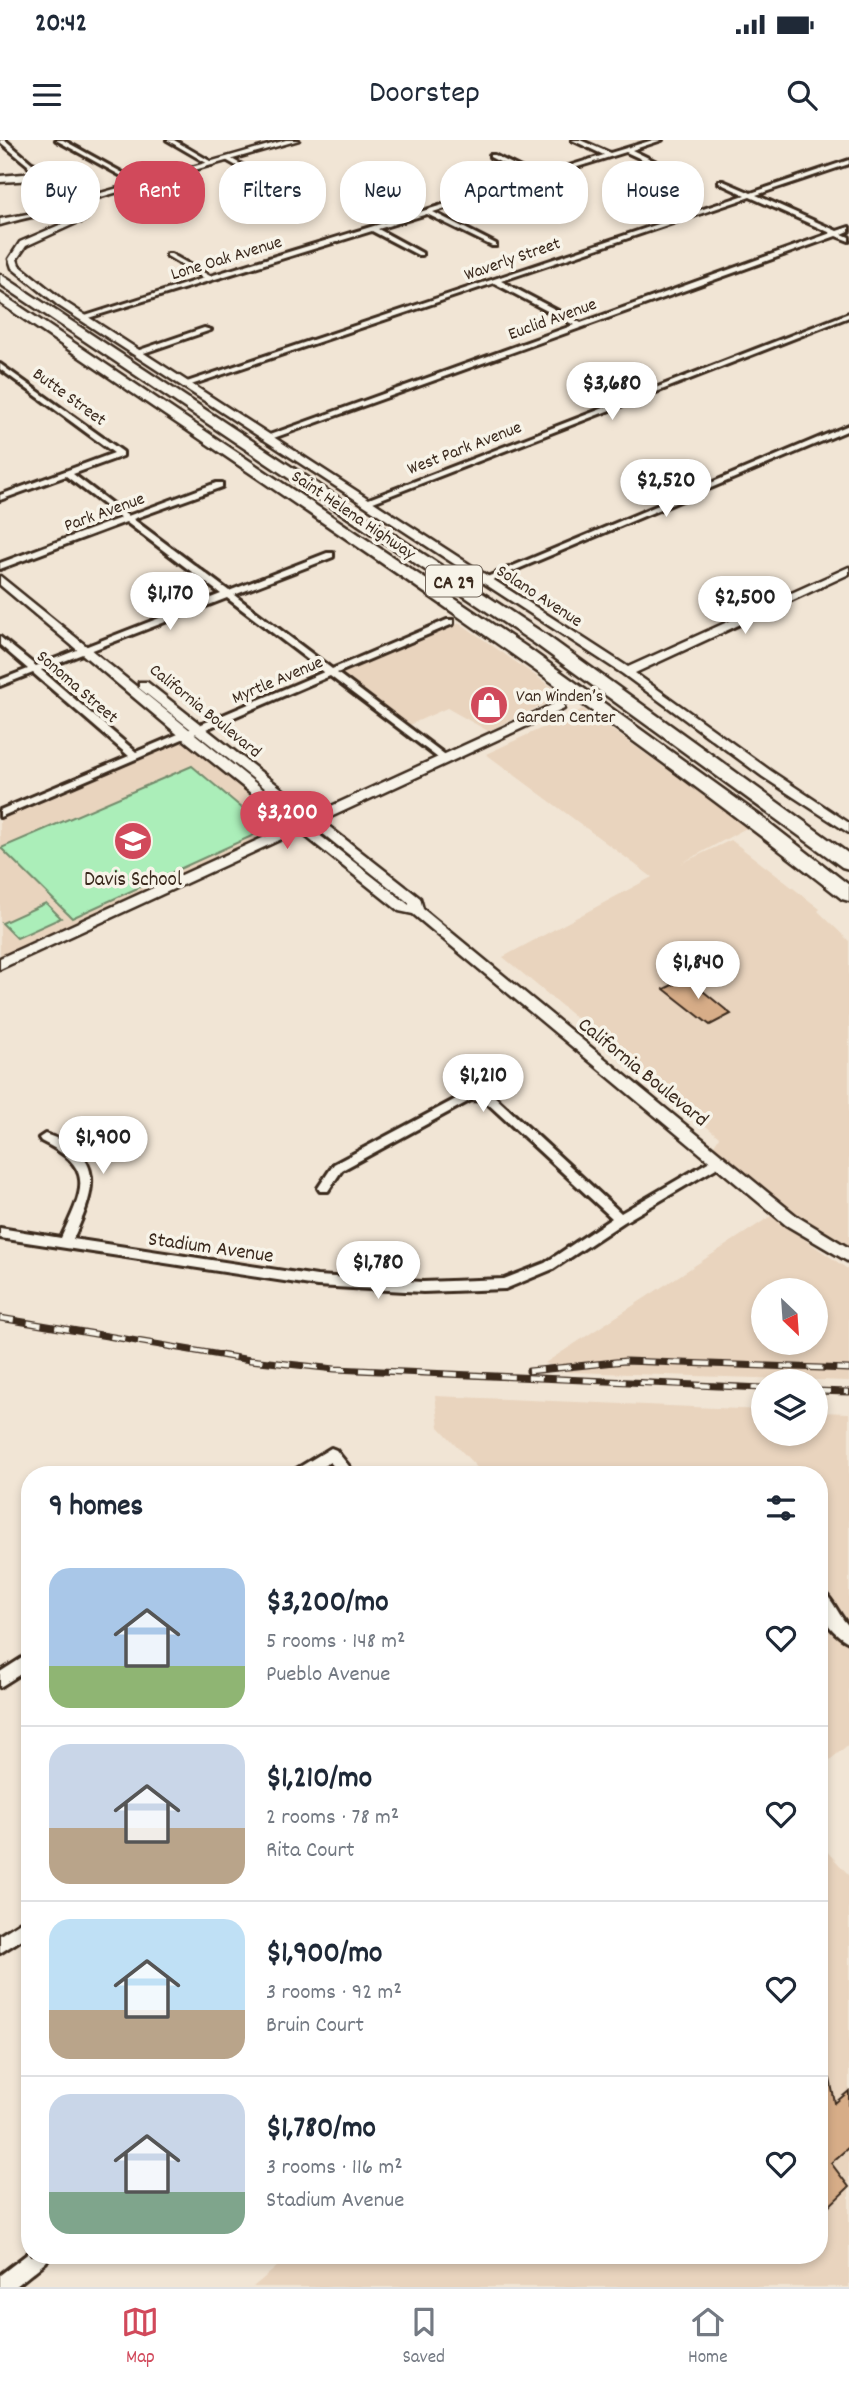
<!DOCTYPE html>
<meta charset="utf-8">
<style>
body{margin:0;font-family:Dekko,sans-serif;background:#f6f6f7;color:#1f2937;height:100vh;display:flex;flex-direction:column;font-size:26px;white-space:nowrap}
*{box-sizing:border-box;margin:0}
p{font-size:23px;color:#747a83}
.icon{flex:none;width:38px;height:38px;fill:none;stroke:currentColor;stroke-width:2;stroke-linecap:round;stroke-linejoin:round}
.map{position:relative;flex:1;overflow:hidden}
.panel{position:absolute;left:21px;top:1326px;width:807px;height:798px;display:flex;flex-direction:column;background:#fff;border-radius:28px;box-shadow:0 4px 10px #0003}
.panel>*{flex:none}
.hud{position:absolute;left:21px;top:21px;width:808px;height:63px;display:flex;gap:14px}
.needle{width:46px;rotate:155deg}
.buttons{position:absolute;left:751px;top:1138px;display:grid;gap:14px}
.buttons a{display:grid;place-items:center;width:77px;height:77px;border-radius:50%;background:#fff;box-shadow:0 4px 10px #0003;font-size:35px}
.price{position:absolute;translate:-50% -60px;padding:0 16px;border-radius:24px;background:#fff;color:#222;font-size:23px;line-height:46px;filter:drop-shadow(0 2px 4px #0008)}
.price::after{content:'';position:absolute;left:50%;top:42px;width:21px;height:16px;margin-left:-10px;background:inherit;clip-path:polygon(0 0,100% 0,50% 100%)}
.price.current{background:#d1495b;color:#fff}
ul{padding:0;list-style:none}
li{display:flex;align-items:center;gap:21px;height:175px;padding:0 28px}
li+li{border-top:2px solid #e0e1e3}
li span{display:grid;place-items:center;flex:none;width:196px;height:140px;border-radius:21px;color:#555}
li>.icon{margin-inline-start:auto}
span .icon{width:84px;height:84px;fill:#fffc;stroke-width:1}
li b{font-size:30px}
h2{display:flex;justify-content:space-between;align-items:center;height:84px;padding:0 28px;font-size:30px}
.pill{padding:0 24px;border-radius:28px;background:#fff;box-shadow:0 4px 10px #0003;font-size:24px;line-height:63px}
.pill.current{background:#d1495b;color:#fff}
.status{display:flex;justify-content:space-between;align-items:center;height:49px;padding:0 35px;background:#fff;direction:ltr}
.status svg{height:19px;fill:currentColor}
header{display:flex;justify-content:space-between;align-items:center;height:91px;padding:0 28px;background:#fff;font-size:32px;font-weight:600}
.tabs{display:flex;justify-content:space-around;align-items:center;height:98px;border-top:2px solid #e0e1e3;background:#fff;font-size:19px;color:#747a83}
.tabs a{display:grid;justify-items:center;gap:4px}
.tabs .current{color:#d1495b}
.map>svg:first-child{display:block}
</style>
<div class="status"><b>20:42</b><svg viewBox="0 0 49 12"><path d="M0 12V9h3v3zM5 12V6h3v6zM10 12V3h3v9zM15 12V0h3v12zM26 1h20v11H26zM47 4h2v5h-2z"/></svg></div>
<header><svg class="icon" aria-label="menu" viewBox="0 0 24 24"><path d="M4 6h16M4 12h16M4 18h16"/></svg>Doorstep<svg class="icon" aria-label="search" viewBox="0 0 24 24"><circle cx="10" cy="10" r="6"/><path d="M15 15l6 6"/></svg></header>
<div class="map">
<svg width="849" height="2147" viewBox="0 0 849 2147">
<rect width="100%" height="100%" fill="#f1e5d5"/>
<filter id="ink" filterUnits="userSpaceOnUse"><feTurbulence type="fractalNoise" baseFrequency=".0143" numOctaves="2"/><feDisplacementMap in="SourceGraphic" scale="14" xChannelSelector="R" yChannelSelector="G"/><feConvolveMatrix kernelMatrix="1 2 1 2 8 2 1 2 1" color-interpolation-filters="sRGB"/></filter>
<g filter="url(#ink)">
<!-- built -->
<g fill="#e9d4be" fill-rule="evenodd">
<path d="M 460,483 L 563,555 L 488,591 L 447,568 L 409,585 L 340,534 Z"/>
<path d="M 583,569 L 748,687 L 682,723 L 731,700 L 820,769 L 818,771 L 849,801 L 849,1116 L 710,1012 L 719,997 L 503,817 L 652,737 L 486,614 Z"/>
<path d="M 186,595 L 301,686 L 0,824 L 0,674 Z"/>
<path d="M 771,1076 L 849,1130 L 849,1241 L 570,1232 L 545,1223 ZM 763,1150 L 816,1150 L 816,1202 L 763,1202 Z"/>
<path d="M 435,1256 L 763,1270 L 763,1293 L 816,1293 L 816,1272 L 849,1273 L 849,1604 L 819,1629 L 819,1335 L 484,1335 L 439,1287 Z"/>
<path d="M 819,1703 L 849,1735 L 849,2147 L 253,2147 L 290,2116 L 819,2116 Z"/>
</g>
<!-- green -->
<g fill="#abeeb9" stroke="#738c6c" stroke-width="2">
<path d="M 192,626 L 267,689 L 72,778 L 1,708 Z"/>
<path d="M 46,763 L 61,778 L 17,798 L 2,783 Z"/>
</g>
<!-- building -->
<g fill="#d7ad88" stroke="#3b2a1e" stroke-width="2">
<path d="M 687,838 L 731,874 L 710,885 L 664,849 Z"/>
<path d="M 819,1935 L 830,1939 L 835,1963 L 849,1951 L 849,2007 L 831,2023 L 849,2047 L 819,2076 Z"/>
</g>
<g fill="none" stroke-linecap="round" stroke-linejoin="round">
<defs>
<g id="minor">
<path d="M 0,0 L 5,0 L 33,24 L 33,26 L 29,26 L 0,2 Z"/>
<path d="M 56,0 L 63,0 L 143,44 L 138,45 Z"/>
<path d="M 167,0 L 174,0 L 215,24 L 210,25 Z"/>
<path d="M 572,0 L 580,0 L 610,13 L 653,0 L 662,0 L 632,10 L 683,35 L 678,36 L 626,12 L 545,37 L 570,49 L 574,58 L 570,58 L 566,51 L 539,39 L 433,72 L 496,104 L 496,106 L 492,106 L 427,74 L 378,89 L 422,113 L 422,115 L 418,115 L 372,91 L 85,179 L 79,178 L 204,138 L 167,116 L 167,114 L 171,114 L 210,136 L 531,38 L 490,17 L 490,15 L 494,15 L 537,36 L 604,15 Z"/>
<path d="M 226,18 L 230,18 L 260,35 L 265,42 L 260,43 L 256,37 L 226,20 Z"/>
<path d="M 849,20 L 849,24 L 756,55 L 837,91 L 849,87 L 849,91 L 842,94 L 849,97 L 849,101 L 836,96 L 268,300 L 261,298 L 574,185 L 494,143 L 188,246 L 181,244 L 745,55 L 719,43 L 719,41 L 723,41 L 751,53 ZM 750,57 L 831,93 L 581,183 L 501,141 Z"/>
<path d="M 75,60 L 79,60 L 87,73 L 83,80 L 78,79 L 81,73 Z"/>
<path d="M 849,173 L 849,177 L 368,364 L 361,362 Z"/>
<path d="M 204,188 L 211,190 L 138,215 L 131,213 Z"/>
<path d="M 0,224 L 123,312 L 123,316 L 73,334 L 128,376 L 216,343 L 222,343 L 222,347 L 133,379 L 229,451 L 327,413 L 333,413 L 333,417 L 234,455 L 332,529 L 447,480 L 453,480 L 453,484 L 337,533 L 448,617 L 448,621 L 442,621 L 330,536 L 0,677 L 0,670 L 129,616 L 33,533 L 0,546 L 0,540 L 28,529 L 0,505 L 0,497 L 36,526 L 221,454 L 126,382 L 0,429 L 0,423 L 121,378 L 66,336 L 0,360 L 0,355 L 114,313 L 0,229 ZM 227,458 L 324,532 L 136,612 L 41,530 Z"/>
<path d="M 849,285 L 849,290 L 487,442 L 480,440 Z"/>
<path d="M 469,952 L 492,954 L 621,1073 L 715,1018 L 719,1017 L 725,1021 L 723,1024 L 624,1082 L 553,1129 L 505,1149 L 423,1152 L 317,1146 L 0,1098 L 0,1088 L 61,1098 C 84,1049 96,1028 41,1001 L 39,998 L 45,994 C 108,1015 95,1051 73,1099 L 317,1136 L 423,1142 L 504,1139 L 545,1123 L 612,1078 L 485,961 L 471,960 L 342,1030 L 328,1051 L 320,1051 L 318,1048 L 334,1024 Z"/>
<path d="M 331,1308 L 336,1310 L 356,1335 L 341,1335 L 330,1322 L 309,1335 L 291,1335 L 293,1331 Z"/>
<path d="M 819,1450 C 832,1455 838,1476 849,1486 L 849,1502 C 837,1497 822,1480 819,1467 C 818,1462 819,1455 819,1450 Z"/>
<path d="M 30,1513 L 30,1528 L 0,1547 L 0,1532 Z"/>
<path d="M 30,1776 L 30,1794 L 0,1813 L 0,1795 Z"/>
<path d="M 30,2112 L 30,2116 L 49,2116 L 46,2122 L 15,2147 L 0,2147 L 0,2135 Z"/>
</g>
<g id="tertiary">
<path d="M 286,0 L 299,0 L 80,63 L 73,61 Z"/>
<path d="M 78,77 L 85,79 L 26,106 L 17,119 L 19,125 L 65,162 L 628,527 L 849,427 L 849,434 L 635,533 L 771,631 L 849,683 L 849,693 L 763,637 L 623,534 L 59,166 L 12,128 L 9,119 L 20,102 Z"/>
<path d="M 0,436 L 301,680 L 304,679 L 139,548 L 139,542 L 147,542 L 314,674 L 556,563 L 564,563 L 564,569 L 322,681 L 420,758 L 423,769 L 767,1052 L 798,1077 L 849,1108 L 849,1122 L 786,1085 L 413,774 L 399,771 L 299,691 L 0,829 L 0,818 L 291,685 L 182,598 L 0,445 ZM 312,685 L 409,763 L 409,765 L 309,687 Z"/>
</g>
<g id="secondary">
<path d="M 28,23 L 34,23 L 80,59 L 80,63 L 74,63 L 28,27 Z"/>
<path d="M 55,69 L 78,72 L 86,79 L 81,82 C 51,69 31,77 0,85 L 0,79 Z"/>
</g>
<g id="motorway">
<path d="M 35,33 L 61,44 L 55,47 L 34,40 L 0,42 L 0,36 Z"/>
<path d="M 0,134 L 546,495 L 849,714 L 849,729 L 842,727 L 534,503 L 0,144 Z"/>
<path d="M 0,153 L 525,506 L 759,675 L 849,745 L 849,761 L 842,759 C 572,546 284,357 0,163 Z"/>
</g>
</defs>
<!-- minor casing -->
<use href="#minor" stroke="#3b2a1e" stroke-width="6"/>
<!-- tertiary casing -->
<use href="#tertiary" stroke="#3b2a1e" stroke-width="5"/>
<!-- secondary casing -->
<use href="#secondary" stroke="#3b2a1e" stroke-width="5"/>
<!-- motorway casing -->
<use href="#motorway" stroke="#3b2a1e" stroke-width="5"/>
<!-- minor -->
<use href="#minor" fill="#f7f3e8" fill-rule="evenodd"/>
<!-- tertiary -->
<use href="#tertiary" fill="#f7f3e8" fill-rule="evenodd"/>
<!-- secondary -->
<use href="#secondary" fill="#f7f3e8" fill-rule="evenodd"/>
<!-- motorway -->
<use href="#motorway" fill="#f7f3e8" fill-rule="evenodd"/>
<defs>
<g id="rail">
<path d="M 0,1178 L 250,1220 L 335,1229 L 763,1248"/>
<path d="M 529,1231 L 625,1221 L 849,1229"/>
<path d="M 816,1251 L 849,1252"/>
</g>
</defs>
<!-- rail casing -->
<use href="#rail" stroke="#3b2a1e" stroke-width="7"/>
<!-- rail -->
<use href="#rail" stroke="#f7f3e8" stroke-width="4.5" stroke-dasharray="14" stroke-linecap="butt"/>
</g>
</g>
<!-- icons -->
<defs>
<symbol id="shop-disc" viewBox="-11 -11 22 22"><circle r="9.5" fill="#d1495b" stroke="#f7f3e8"/><path d="M-5-2.5h2.3a2.7 3.5 0 0 1 5.4 0H5L5.5 6h-11ZM-1.5-2.5h3a1.5 2.3 0 0 0-3 0Z" fill="#fff"/></symbol>
<symbol id="school-disc" viewBox="-11 -11 22 22"><circle r="9.5" fill="#d1495b" stroke="#f7f3e8"/><path d="M0-5L7-2L0 1L-7-2ZM-4 1L0 2.5L4 1V4Q0 6-4 4Z" fill="#fff"/></symbol>
</defs>
<g fill-rule="evenodd">
<use href="#shop-disc" x="467" y="543" width="44" height="44"/>
<use href="#school-disc" x="111" y="679" width="44" height="44"/>
</g>
<g text-anchor="middle" stroke-width="7" stroke-linejoin="round" paint-order="stroke">
<!-- far-street labels -->
<g font-size="18" fill="#3b2a1e" stroke="#f7f3e8">
<text transform="translate(226 117) rotate(-17)" y="6">Lone Oak Avenue</text>
<text transform="translate(512 118) rotate(-19)" y="6">Waverly Street</text>
<text transform="translate(552 178) rotate(-20)" y="6">Euclid Avenue</text>
<text transform="translate(70 256) rotate(36)" y="6">Butte Street</text>
<text transform="translate(464 307) rotate(-21)" y="6">West Park Avenue</text>
<text transform="translate(104 371) rotate(-20)" y="6">Park Avenue</text>
<text transform="translate(354 374) rotate(34)" y="6">Saint Helena Highway</text>
<text transform="translate(540 455) rotate(33)" y="6">Solano Avenue</text>
<text transform="translate(277 539) rotate(-23)" y="6">Myrtle Avenue</text>
<text transform="translate(78 546) rotate(41)" y="6">Sonoma Street</text>
<text transform="translate(206 570) rotate(39)" y="6">California Boulevard</text>
</g>
<!-- far-poi labels -->
<g font-size="18" fill="#3b2a1e" stroke="#f7f3e8" text-anchor="start">
<text x="516" y="561">Van Winden’s<tspan x="516" dy="21">Garden Center</tspan></text>
</g>
<!-- shield labels -->
<rect fill="#f7f3e8" stroke="#73665b" stroke-width="2" x="426" y="425.5" width="56" height="31" rx="5"/>
<g font-size="19" font-weight="bold" fill="#3b2a1e">
<text x="454" y="448">CA 29</text>
</g>
<!-- poi labels -->
<g font-size="21" fill="#3b2a1e" stroke="#f7f3e8">
<text x="133" y="745">Davis School</text>
</g>
<!-- street labels -->
<g font-size="21" fill="#3b2a1e" stroke="#f7f3e8">
<text transform="translate(644 931) rotate(39)" y="7">California Boulevard</text>
<text transform="translate(211 1106) rotate(8)" y="7">Stadium Avenue</text>
</g>
</g>
</svg>
<div class="buttons">
<a><svg class="needle" viewBox="-14 -14 28 28"><path d="M0-13l5 13h-10z" fill="#e53935"/><path d="M0 13l5-13h-10z" fill="#747a83"/></svg></a>
<a><svg class="icon" aria-label="layers" viewBox="0 0 24 24"><path d="M12 4l9 5-9 5-9-5zM3 14l9 5 9-5"/></svg></a>
</div>
<b class="price" style="left:612px;top:282px">$3,680</b>
<b class="price" style="left:666px;top:379px">$2,520</b>
<b class="price" style="left:170px;top:492px">$1,170</b>
<b class="price" style="left:745px;top:496px">$2,500</b>
<b class="price current" style="left:287px;top:711px">$3,200</b>
<b class="price" style="left:698px;top:861px">$1,840</b>
<b class="price" style="left:483px;top:974px">$1,210</b>
<b class="price" style="left:103px;top:1036px">$1,900</b>
<b class="price" style="left:378px;top:1161px">$1,780</b>
<div class="hud">
<a class="pill">Buy</a>
<a class="pill current">Rent</a>
<a class="pill">Filters</a>
<a class="pill">New</a>
<a class="pill">Apartment</a>
<a class="pill">House</a>
</div>
<section class="panel">
<h2>9 homes<svg class="icon" aria-label="filters" viewBox="0 0 24 24"><path d="M4 7h16M4 17h16"/><circle cx="9" cy="7" r="2"/><circle cx="15" cy="17" r="2"/></svg></h2>
<ul>
<li><span style="background:linear-gradient(#a9c7e8 70%,#8fb573 0)"><svg class="icon" aria-label="home" viewBox="0 0 24 24"><path d="M3 11l9-7 9 7M6 9v11h12V9"/></svg></span><div><b>$3,200/mo</b><p>5 rooms · 148 m²</p><p>Pueblo Avenue</p></div><svg class="icon" aria-label="heart" viewBox="0 0 24 24"><path d="M12 20l-8-8c-3-5 5-10 8-4 3-6 11-1 8 4z"/></svg></li>
<li><span style="background:linear-gradient(#c9d6e8 60%,#b9a48a 0)"><svg class="icon" aria-label="home" viewBox="0 0 24 24"><path d="M3 11l9-7 9 7M6 9v11h12V9"/></svg></span><div><b>$1,210/mo</b><p>2 rooms · 78 m²</p><p>Rita Court</p></div><svg class="icon" aria-label="heart" viewBox="0 0 24 24"><path d="M12 20l-8-8c-3-5 5-10 8-4 3-6 11-1 8 4z"/></svg></li>
<li><span style="background:linear-gradient(#bfe0f5 65%,#b9a48a 0)"><svg class="icon" aria-label="home" viewBox="0 0 24 24"><path d="M3 11l9-7 9 7M6 9v11h12V9"/></svg></span><div><b>$1,900/mo</b><p>3 rooms · 92 m²</p><p>Bruin Court</p></div><svg class="icon" aria-label="heart" viewBox="0 0 24 24"><path d="M12 20l-8-8c-3-5 5-10 8-4 3-6 11-1 8 4z"/></svg></li>
<li><span style="background:linear-gradient(#c9d6e8 70%,#7fa58c 0)"><svg class="icon" aria-label="home" viewBox="0 0 24 24"><path d="M3 11l9-7 9 7M6 9v11h12V9"/></svg></span><div><b>$1,780/mo</b><p>3 rooms · 116 m²</p><p>Stadium Avenue</p></div><svg class="icon" aria-label="heart" viewBox="0 0 24 24"><path d="M12 20l-8-8c-3-5 5-10 8-4 3-6 11-1 8 4z"/></svg></li>
</ul>
</section>
</div>
<nav class="tabs">
<a class="current"><svg class="icon" aria-label="map" viewBox="0 0 24 24"><path d="M3 6l6-2 6 2 6-2v14l-6 2-6-2-6 2zM9 4v14M15 6v14"/></svg>Map</a>
<a><svg class="icon" aria-label="saved" viewBox="0 0 24 24"><path d="M7 4h10v16l-5-4-5 4z"/></svg>Saved</a>
<a><svg class="icon" aria-label="home" viewBox="0 0 24 24"><path d="M3 11l9-7 9 7M6 9v11h12V9"/></svg>Home</a>
</nav>
